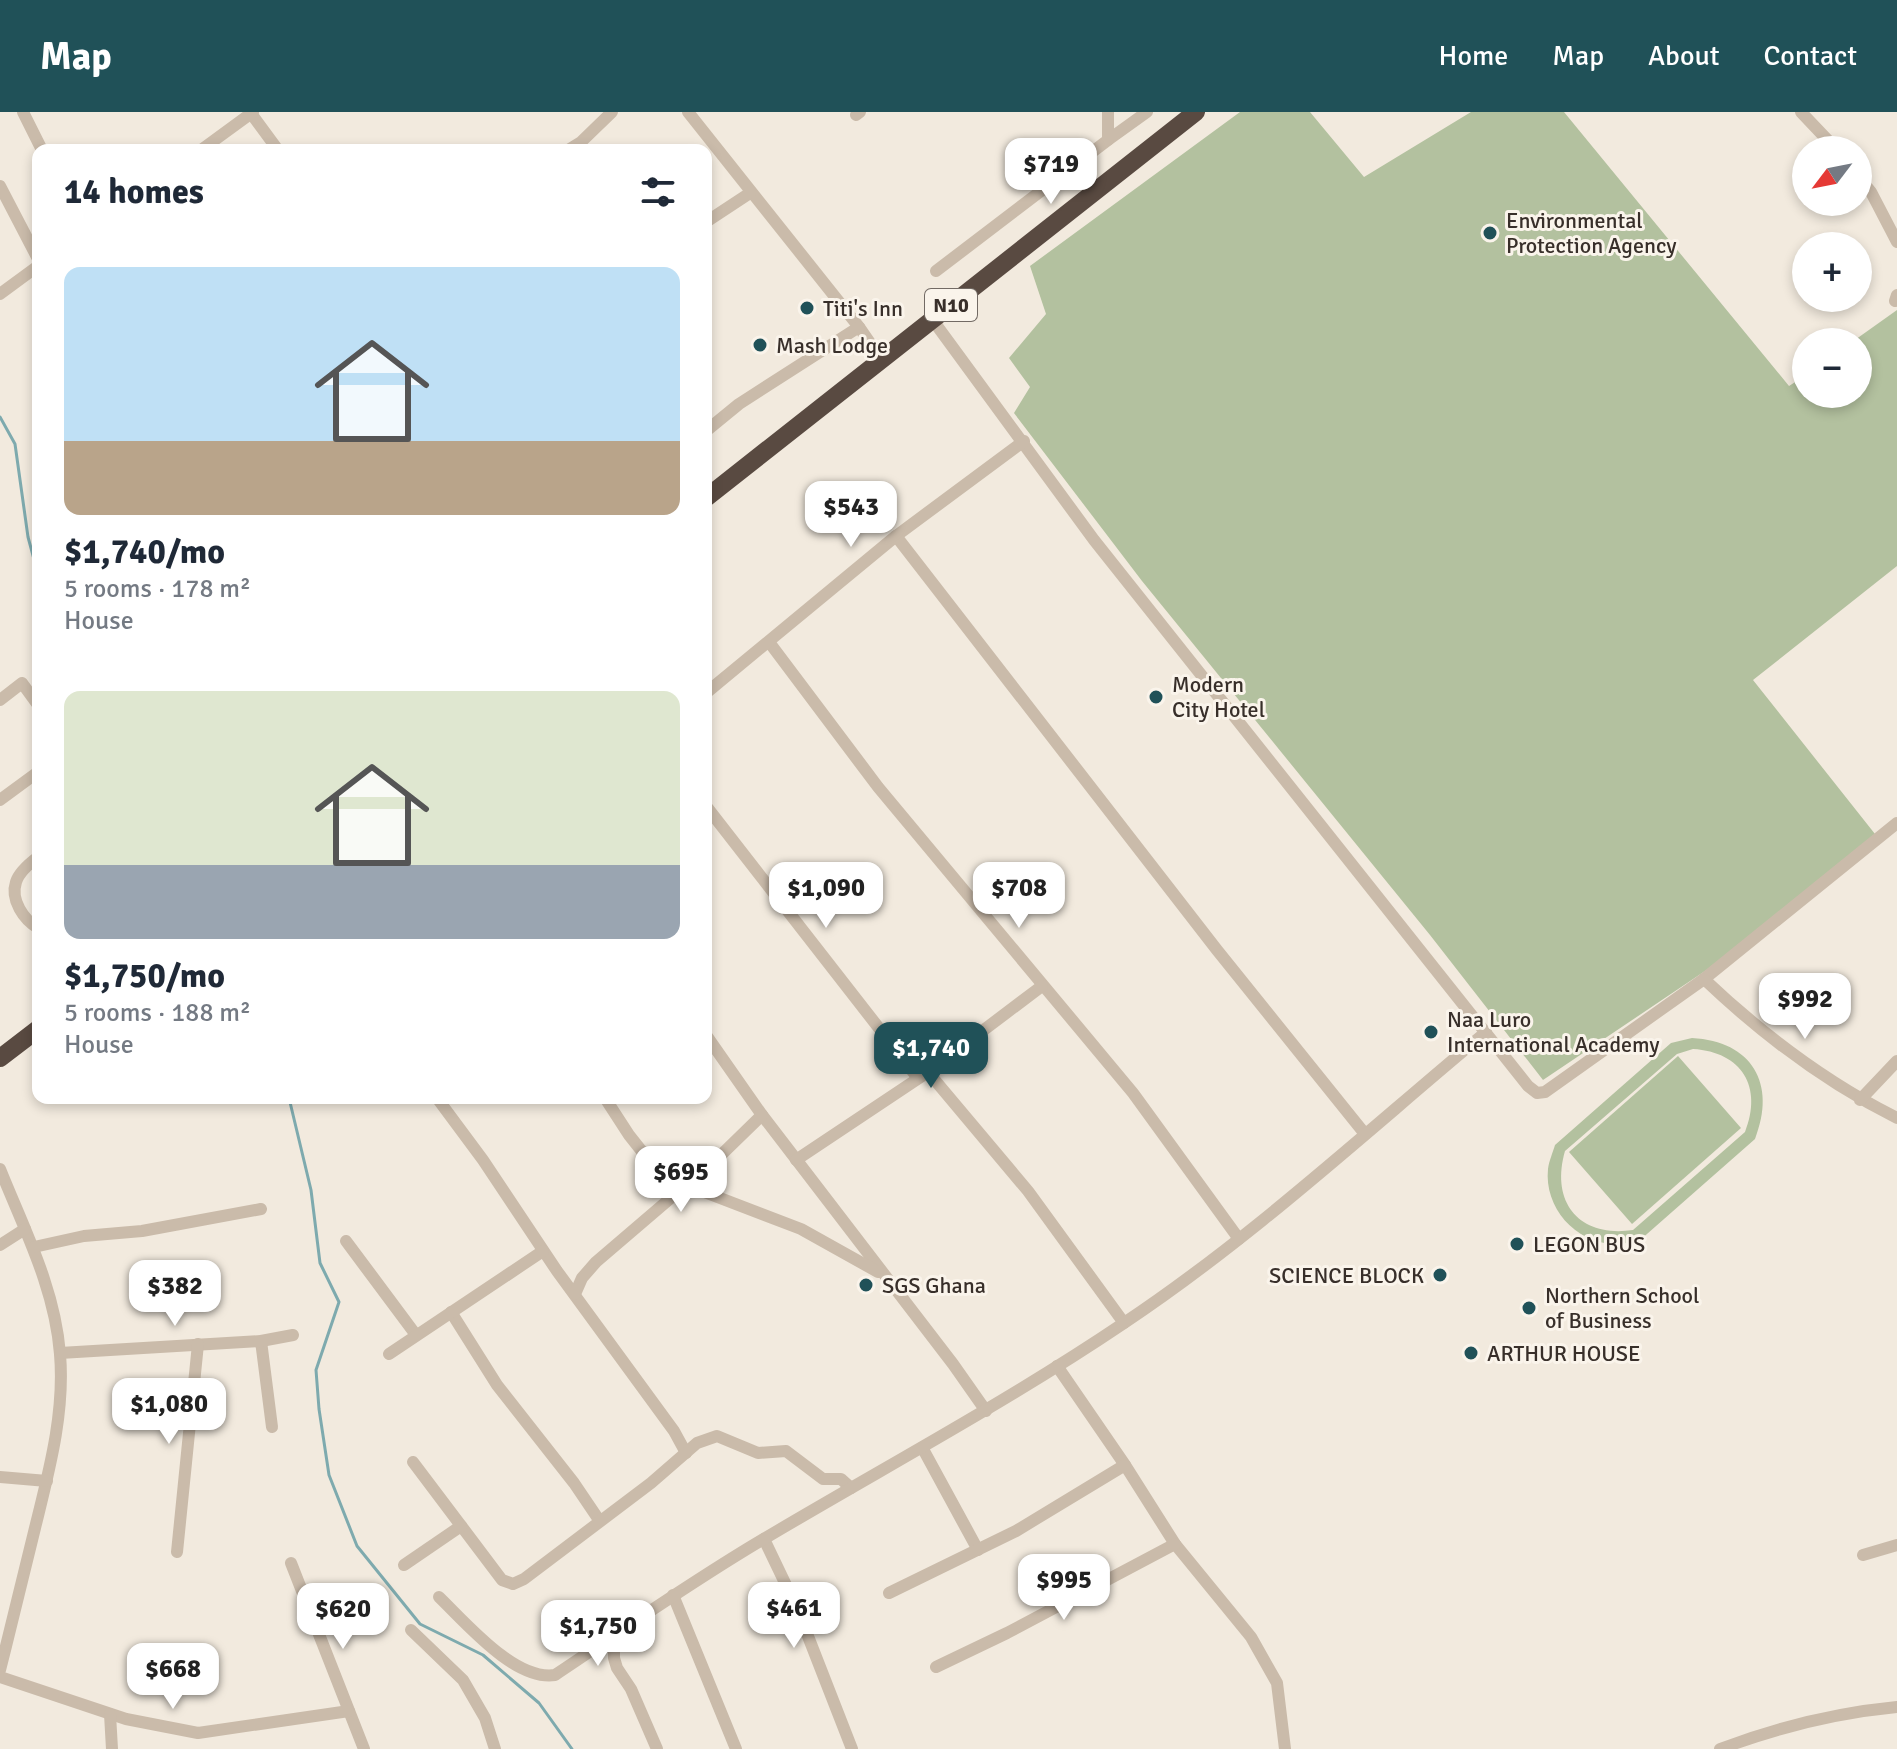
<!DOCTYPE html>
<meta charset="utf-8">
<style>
body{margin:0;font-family:Signika,sans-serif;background:#f2f2f3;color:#1f2937;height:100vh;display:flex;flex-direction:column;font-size:30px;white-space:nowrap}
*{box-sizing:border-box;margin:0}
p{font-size:26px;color:#747a83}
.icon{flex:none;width:44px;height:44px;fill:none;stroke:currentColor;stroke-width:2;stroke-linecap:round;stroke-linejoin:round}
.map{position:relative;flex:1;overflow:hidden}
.sheet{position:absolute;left:32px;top:32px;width:680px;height:960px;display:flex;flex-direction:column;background:#fff;border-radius:16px;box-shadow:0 4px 12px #0003}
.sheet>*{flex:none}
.needle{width:52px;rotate:238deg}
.controls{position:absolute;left:1792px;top:24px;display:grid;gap:16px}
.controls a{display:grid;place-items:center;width:80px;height:80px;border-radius:50%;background:#fff;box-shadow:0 4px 12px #0003;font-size:40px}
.price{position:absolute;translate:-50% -68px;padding:0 18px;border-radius:16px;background:#fff;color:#222;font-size:26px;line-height:52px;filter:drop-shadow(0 2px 4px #0008)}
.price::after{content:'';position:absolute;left:50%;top:48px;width:24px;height:18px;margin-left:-12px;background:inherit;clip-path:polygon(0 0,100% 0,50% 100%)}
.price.current{background:#205158;color:#fff}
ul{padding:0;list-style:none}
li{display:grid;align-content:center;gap:16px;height:424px;padding:0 32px}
li span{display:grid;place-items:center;height:248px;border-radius:16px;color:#555}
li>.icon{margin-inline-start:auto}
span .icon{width:144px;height:144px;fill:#fffc;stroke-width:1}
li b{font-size:34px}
h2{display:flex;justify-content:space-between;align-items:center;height:96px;padding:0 32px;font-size:34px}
header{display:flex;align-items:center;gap:48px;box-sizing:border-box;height:112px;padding:0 40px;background:#205158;color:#fff}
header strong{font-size:38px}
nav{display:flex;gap:44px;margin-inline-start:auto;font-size:28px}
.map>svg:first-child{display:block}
</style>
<header>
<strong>Map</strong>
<nav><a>Home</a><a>Map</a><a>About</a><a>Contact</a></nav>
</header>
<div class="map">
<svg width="1897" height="1637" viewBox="0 0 1897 1637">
<rect width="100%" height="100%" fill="#f2eade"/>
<!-- green -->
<g fill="#b3c19f" fill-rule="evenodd">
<path d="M 1240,0 L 1310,0 L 1364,65 L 1471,0 L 1564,0 L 1789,274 L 1806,263 L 1806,282 L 1858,282 L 1858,230 L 1852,230 L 1897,198 L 1897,454 L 1753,568 L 1875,722 L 1708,857 L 1543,968 L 1430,823 L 1142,469 L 1014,301 L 1030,275 L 1009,246 L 1046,202 L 1030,154 Z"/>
<path d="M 1692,926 C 1752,929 1777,972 1755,1027 L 1639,1129 C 1631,1130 1622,1132 1614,1132 C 1575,1131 1544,1095 1548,1057 C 1549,1049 1553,1040 1555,1033 L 1671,931 ZM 1693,937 C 1742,940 1763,975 1745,1020 L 1633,1118 C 1580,1126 1550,1091 1565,1039 L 1677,942 Z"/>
<path d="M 1678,944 L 1741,1016 L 1632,1112 L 1569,1040 Z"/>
</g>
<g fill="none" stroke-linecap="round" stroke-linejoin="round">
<!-- stream -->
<g stroke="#7eaaae" stroke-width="3">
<path d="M 0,305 L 15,332 L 28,425 L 38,462"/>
<path d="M 289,986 L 311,1078 L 320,1151 L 339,1190 L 316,1258 L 319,1297 L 329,1363 L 357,1434 L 420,1512 L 483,1543 L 539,1591 L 572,1637"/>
</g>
<!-- minor -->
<g stroke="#cabbaa" stroke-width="12">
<path d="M 23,0 L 42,38"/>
<path d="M 250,0 L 278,38"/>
<path d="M 688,0 L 859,215 L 881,247"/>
<path d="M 1801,0 L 1837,38"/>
<path d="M 856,3 L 860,0"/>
<path d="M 1108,28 L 1147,0"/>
<path d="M 201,38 L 253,0"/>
<path d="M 568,38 L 581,30 L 612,0"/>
<path d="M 1858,64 L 1871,80 L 1897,130"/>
<path d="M 0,74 L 38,147"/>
<path d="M 706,110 L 750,81"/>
<path d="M 936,159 L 1108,28 L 1108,0"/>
<path d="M 0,182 L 38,154"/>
<path d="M 1895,189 L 1897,183"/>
<path d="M 932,207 L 1094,428 L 1528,974 L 1537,981 L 1545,980 L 1704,867 L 1897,711"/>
<path d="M 706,319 L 739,292 L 859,215"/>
<path d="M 896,424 L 1217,838 L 1365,1022"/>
<path d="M 769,530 L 878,675 L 1133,981 L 1239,1127"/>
<path d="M 706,581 L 896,424 L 1024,329"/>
<path d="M 0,588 L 22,571 L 38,593"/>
<path d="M 0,688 L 38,660"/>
<path d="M 706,694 L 917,965"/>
<path d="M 38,745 C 30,751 19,760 16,770 C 10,788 24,808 38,816"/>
<path d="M 1704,867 C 1762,922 1825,970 1897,1006"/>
<path d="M 706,923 L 762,1003 L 953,1252 L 986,1299"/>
<path d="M 928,960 L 1028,1079 L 1124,1211"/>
<path d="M 437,986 L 483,1048 L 557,1159 L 674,1319 L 686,1341"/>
<path d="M 605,986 L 629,1023 L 648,1047 L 673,1068 L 801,1117 L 878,1160"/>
<path d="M 1860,988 L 1897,949"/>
<path d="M 796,1048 L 928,960 L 1042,874"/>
<path d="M 0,1057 C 24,1117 55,1176 60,1242 C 65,1301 49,1359 35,1416 C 23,1464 12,1511 0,1558"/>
<path d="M 346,1129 L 416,1223"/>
<path d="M 0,1133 L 25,1117"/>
<path d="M 34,1135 L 84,1124 L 142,1119 L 261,1097"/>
<path d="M 575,1182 L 582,1166 L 596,1150 L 721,1043 L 762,1003"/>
<path d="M 451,1200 L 497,1273 L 574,1371 L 599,1408"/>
<path d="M 261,1229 L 272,1315"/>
<path d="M 60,1241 L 261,1229 L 293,1223"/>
<path d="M 389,1242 L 543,1139"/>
<path d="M 1057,1254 L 1125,1353 L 1175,1432 L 1251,1525 L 1277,1571 L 1285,1637"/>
<path d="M 923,1337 L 978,1438"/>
<path d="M 413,1350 L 502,1468 L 513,1472 L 524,1467 L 651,1371 L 697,1331 L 717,1324 L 758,1341 L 786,1339 L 823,1367 L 841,1367 L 851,1376"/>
<path d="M 0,1365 L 47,1369"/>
<path d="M 764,1427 L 797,1496 L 852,1637"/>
<path d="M 177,1440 L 198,1232"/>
<path d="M 1863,1443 L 1897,1433"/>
<path d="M 291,1451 L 364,1637"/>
<path d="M 404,1453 L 461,1414"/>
<path d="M 889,1481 L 1016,1419 L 1125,1353"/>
<path d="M 673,1483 L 736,1637"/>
<path d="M 439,1485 C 467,1512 515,1569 555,1563 C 624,1517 691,1470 762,1428 C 883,1356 1007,1290 1124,1211 C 1253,1125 1367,1019 1486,920"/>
<path d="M 411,1518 L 463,1568 L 485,1606 L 495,1637"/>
<path d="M 614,1523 L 614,1546 L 617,1556 L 631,1577 L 657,1637"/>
<path d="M 936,1555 L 1007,1521 L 1175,1432"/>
<path d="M 0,1565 L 126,1607 L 198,1621 L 349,1599"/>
<path d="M 110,1602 L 112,1637"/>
<path d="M 1720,1637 C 1778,1615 1835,1601 1897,1595"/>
</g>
<!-- highway -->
<g stroke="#594a41" stroke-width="18">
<path d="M 706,386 L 1196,0"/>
<path d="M 0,946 L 38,917"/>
</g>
</g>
<!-- markers -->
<g fill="#205158" stroke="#faf4eb" stroke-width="3">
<circle cx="1490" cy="121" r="8"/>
<circle cx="807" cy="196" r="8"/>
<circle cx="760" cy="233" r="8"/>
<circle cx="1156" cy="585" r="8"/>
<circle cx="1431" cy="920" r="8"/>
<circle cx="1517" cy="1132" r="8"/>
<circle cx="1440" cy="1163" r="8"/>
<circle cx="866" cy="1173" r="8"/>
<circle cx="1529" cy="1196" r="8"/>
<circle cx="1471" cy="1241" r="8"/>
</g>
<g text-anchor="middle" stroke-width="6" stroke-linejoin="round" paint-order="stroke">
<!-- shield labels -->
<rect fill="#faf4eb" stroke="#726a64" stroke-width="2" x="925" y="177" width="52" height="32" rx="6"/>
<g font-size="20" font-weight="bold" fill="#382f2a">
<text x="951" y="200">N10</text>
</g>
<!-- poi labels -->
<g font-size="22" fill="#382f2a" stroke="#faf4eb" text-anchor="start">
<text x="1506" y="116">Environmental<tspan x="1506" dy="25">Protection Agency</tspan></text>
<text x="823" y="204">Titi's Inn</text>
<text x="776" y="241">Mash Lodge</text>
<text x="1172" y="580">Modern<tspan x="1172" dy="25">City Hotel</tspan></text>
<text x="1447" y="915">Naa Luro<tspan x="1447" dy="25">International Academy</tspan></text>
<text x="1533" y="1140">LEGON BUS</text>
<text x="1424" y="1171" text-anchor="end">SCIENCE BLOCK</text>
<text x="882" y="1181">SGS Ghana</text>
<text x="1545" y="1191">Northern School<tspan x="1545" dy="25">of Business</tspan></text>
<text x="1487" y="1249">ARTHUR HOUSE</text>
</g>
</g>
</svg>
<div class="controls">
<a><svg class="needle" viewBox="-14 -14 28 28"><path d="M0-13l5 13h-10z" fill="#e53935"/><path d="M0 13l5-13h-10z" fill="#747a83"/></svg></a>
<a>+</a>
<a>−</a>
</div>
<b class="price" style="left:1051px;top:94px">$719</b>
<b class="price" style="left:851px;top:437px">$543</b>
<b class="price" style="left:826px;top:818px">$1,090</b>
<b class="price" style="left:1019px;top:818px">$708</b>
<b class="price" style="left:1805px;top:929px">$992</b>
<b class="price current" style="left:931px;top:978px">$1,740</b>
<b class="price" style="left:681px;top:1102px">$695</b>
<b class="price" style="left:175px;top:1216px">$382</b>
<b class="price" style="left:169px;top:1334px">$1,080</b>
<b class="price" style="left:1064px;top:1510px">$995</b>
<b class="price" style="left:794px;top:1538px">$461</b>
<b class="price" style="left:343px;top:1539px">$620</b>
<b class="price" style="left:598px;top:1556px">$1,750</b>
<b class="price" style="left:173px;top:1599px">$668</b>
<section class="sheet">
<h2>14 homes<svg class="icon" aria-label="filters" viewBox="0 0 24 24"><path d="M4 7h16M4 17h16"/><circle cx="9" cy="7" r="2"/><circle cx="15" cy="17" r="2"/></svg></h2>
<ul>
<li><span style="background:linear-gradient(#bfe0f5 70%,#b9a48a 0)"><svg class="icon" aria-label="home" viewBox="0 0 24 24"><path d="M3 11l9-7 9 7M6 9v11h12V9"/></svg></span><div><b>$1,740/mo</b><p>5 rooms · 178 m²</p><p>House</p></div></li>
<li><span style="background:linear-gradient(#dfe7d0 70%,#9aa5b1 0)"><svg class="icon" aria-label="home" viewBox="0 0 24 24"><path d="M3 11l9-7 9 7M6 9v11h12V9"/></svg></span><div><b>$1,750/mo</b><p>5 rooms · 188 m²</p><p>House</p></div></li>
</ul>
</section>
</div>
